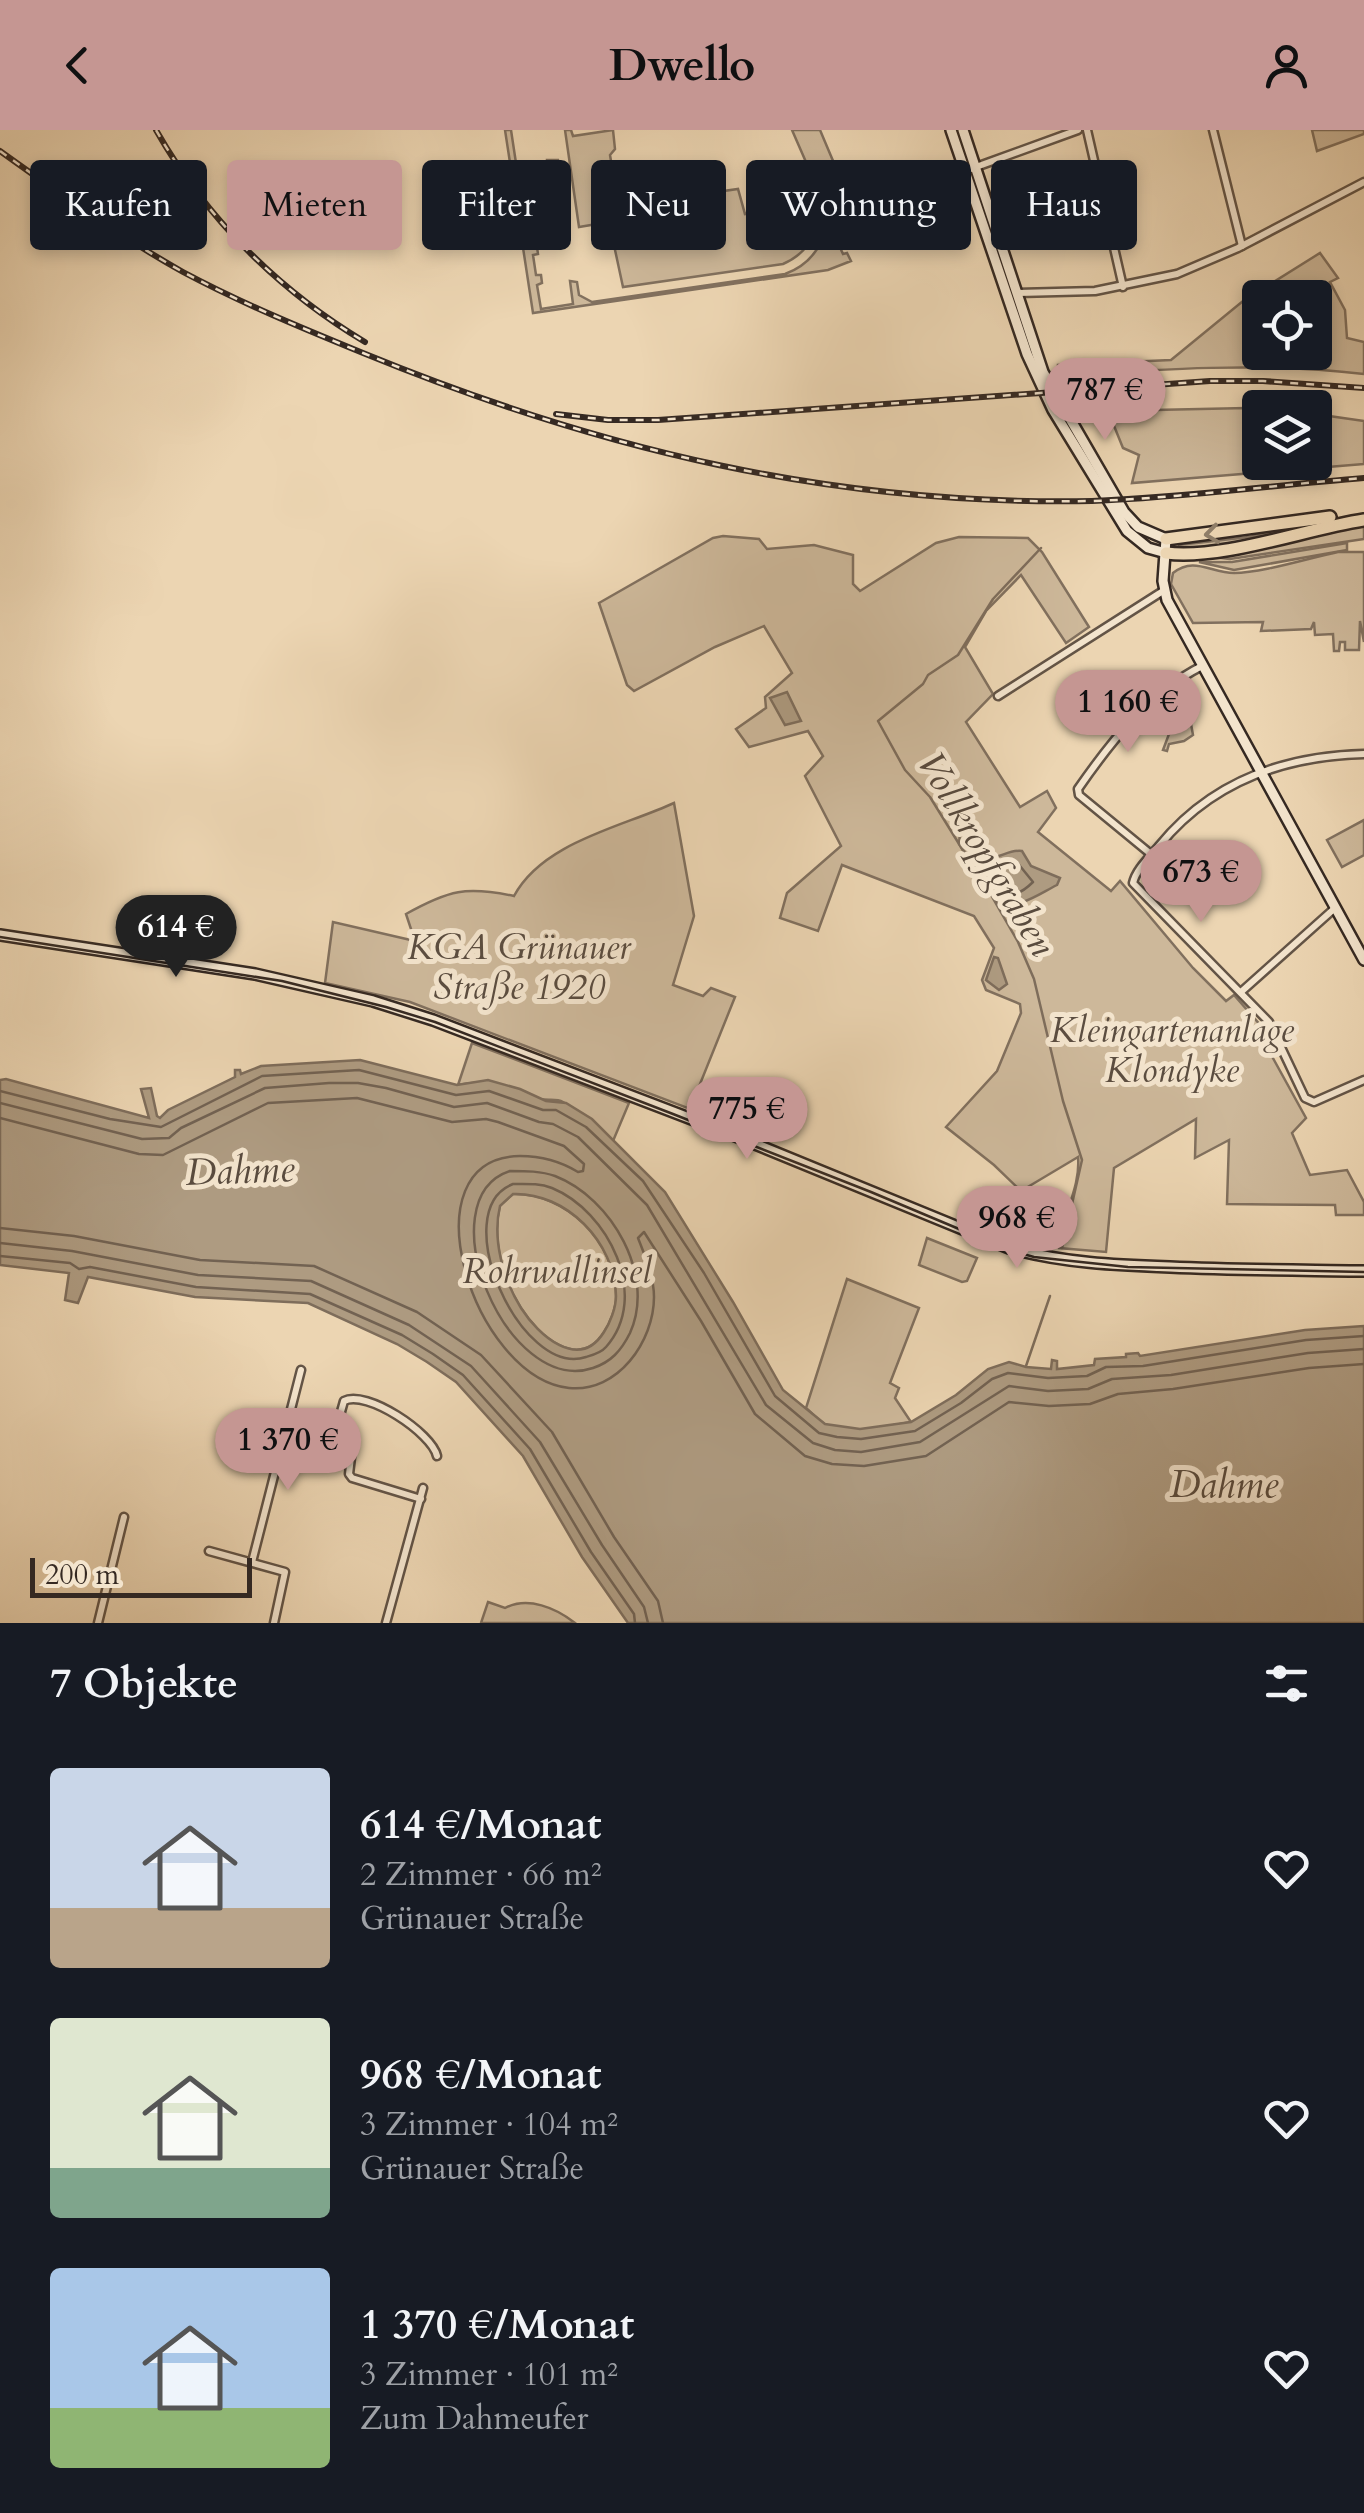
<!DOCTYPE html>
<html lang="de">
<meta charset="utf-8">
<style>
body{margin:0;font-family:Cardo,serif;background:#242831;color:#f1f3f6;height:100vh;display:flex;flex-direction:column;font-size:38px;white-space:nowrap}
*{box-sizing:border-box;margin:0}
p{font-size:32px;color:#9ea1a6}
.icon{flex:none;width:55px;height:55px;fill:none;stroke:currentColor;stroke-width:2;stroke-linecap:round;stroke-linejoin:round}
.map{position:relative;height:1493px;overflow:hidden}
.details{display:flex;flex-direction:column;background:#171b24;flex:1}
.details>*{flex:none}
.banner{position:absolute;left:30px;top:30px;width:1305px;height:90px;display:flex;gap:20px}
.tools{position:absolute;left:1242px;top:150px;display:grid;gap:20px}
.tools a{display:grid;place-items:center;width:90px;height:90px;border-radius:10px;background:#171b24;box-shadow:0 5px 15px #0003;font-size:50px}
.scale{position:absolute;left:30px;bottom:25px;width:222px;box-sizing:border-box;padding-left:10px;border:5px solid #352922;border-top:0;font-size:28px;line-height:35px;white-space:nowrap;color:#352922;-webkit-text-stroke:8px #f3e4cd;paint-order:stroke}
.price{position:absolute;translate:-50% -85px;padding:0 22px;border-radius:35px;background:#c59692;color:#111;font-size:32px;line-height:65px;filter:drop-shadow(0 2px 5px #0008)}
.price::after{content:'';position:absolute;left:50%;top:60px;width:30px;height:22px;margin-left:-15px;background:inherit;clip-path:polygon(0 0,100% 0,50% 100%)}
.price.on{background:#222;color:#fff}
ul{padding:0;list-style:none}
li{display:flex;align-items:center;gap:30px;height:250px;padding:0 50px}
li span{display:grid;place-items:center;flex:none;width:280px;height:200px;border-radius:10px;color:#555}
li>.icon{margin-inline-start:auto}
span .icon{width:120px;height:120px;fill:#fffc;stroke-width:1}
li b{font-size:42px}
h2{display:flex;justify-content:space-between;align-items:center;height:120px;padding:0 50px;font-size:42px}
.tag{padding:0 35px;border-radius:10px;background:#171b24;box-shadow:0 5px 15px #0003;font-size:35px;line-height:90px}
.tag.on{background:#c59692;color:#111}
header{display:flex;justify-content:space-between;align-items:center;height:130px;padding:0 50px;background:#c59692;color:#111;font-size:45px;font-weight:700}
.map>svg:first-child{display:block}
</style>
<header><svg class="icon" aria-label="back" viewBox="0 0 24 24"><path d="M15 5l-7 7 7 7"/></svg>Dwello<svg class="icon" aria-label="person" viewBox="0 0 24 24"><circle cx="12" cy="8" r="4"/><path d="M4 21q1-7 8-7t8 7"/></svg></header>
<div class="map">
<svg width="1364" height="1493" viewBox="0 0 1364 1493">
<rect width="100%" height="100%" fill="#ecd5b2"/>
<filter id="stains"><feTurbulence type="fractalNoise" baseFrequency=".002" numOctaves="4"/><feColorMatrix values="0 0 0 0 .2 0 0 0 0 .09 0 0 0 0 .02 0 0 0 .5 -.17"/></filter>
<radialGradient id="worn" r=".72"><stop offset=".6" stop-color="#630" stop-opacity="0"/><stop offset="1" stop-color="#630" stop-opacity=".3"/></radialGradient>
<!-- green -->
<g fill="#cdb89a" stroke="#81705e" stroke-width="2.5" fill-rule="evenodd">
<path d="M 505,0 L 511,0 L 516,33 L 527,36 L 522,39 L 526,62 L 556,58 L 553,34 L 547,34 L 547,30 L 558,30 L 563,60 L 526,66 L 527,78 L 532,81 L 538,124 L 533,125 L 536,145 L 541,145 L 542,153 L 537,155 L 541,179 L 573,174 L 570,151 L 577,152 L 579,165 L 592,172 L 785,144 C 810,135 823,116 828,91 L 843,124 L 847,123 L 851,131 L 828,140 L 533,183 Z"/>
<path d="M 565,0 L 571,0 L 573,6 L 613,0 L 615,19 L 610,25 L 614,49 L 642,45 L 646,72 L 738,59 L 745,84 L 776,80 L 773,61 L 803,57 C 817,89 821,117 783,134 L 623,157 L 609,92 L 579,97 Z"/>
<path d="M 792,0 L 820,0 L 847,64 L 823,71 Z"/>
<path d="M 1312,0 L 1364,0 L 1364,4 L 1317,21 Z"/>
<path d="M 1320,123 L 1338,148 L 1330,152 L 1345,180 L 1347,208 L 1364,212 L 1364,244 C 1262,232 1160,239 1058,246 L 1058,235 L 1171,230 L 1243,171 ZM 1260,168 L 1315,168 L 1315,222 L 1260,222 Z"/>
<path d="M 1247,278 L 1260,279 L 1260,332 L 1315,332 L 1315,284 L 1364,291 L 1364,334 L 1132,353 L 1139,325 L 1123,318 L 1108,281 Z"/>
<path d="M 1333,390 L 1233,413 L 1180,420 L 1179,415 L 1249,407 Z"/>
<path d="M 1364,395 L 1364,409 L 1230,429 L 1200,426 Z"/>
<path d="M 723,406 L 759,409 L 767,419 L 814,415 L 853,425 L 853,454 L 860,461 L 936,413 L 959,407 L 1028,408 L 1042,422 L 1089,497 L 1066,513 L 1021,445 L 986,481 L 965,517 L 993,564 L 966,592 L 1020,677 L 1047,661 L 1056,678 L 1038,702 L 1111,761 L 1120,751 L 1193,838 L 1226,871 L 1234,865 L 1262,897 L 1258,901 L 1306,988 L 1292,1003 L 1310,1045 L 1347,1040 L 1364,1072 L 1364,1085 L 1336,1085 L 1335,1075 L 1227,1074 L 1229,1010 L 1195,1028 L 1196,989 L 1114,1038 L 1106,1122 L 1059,1118 C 1061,1087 1081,1058 1078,1027 L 1021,1061 L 994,1035 L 946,997 L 997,941 L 1021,883 L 1020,874 L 986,860 L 982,850 L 994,818 L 974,786 L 842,735 L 818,801 L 780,788 L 787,763 L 841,716 L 805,646 L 823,626 L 808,601 L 749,617 L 736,599 L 766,578 L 765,567 L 792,543 L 764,496 L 715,517 L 634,561 L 627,555 L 599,473 L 713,408 Z"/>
<path d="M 1347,413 L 1347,420 L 1234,440 L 1199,432 L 1232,432 Z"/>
<path d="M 1338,422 L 1364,422 L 1364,512 L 1360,491 L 1359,520 L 1345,520 L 1345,512 L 1340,512 L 1339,521 L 1334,521 L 1333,504 L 1315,505 L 1314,492 L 1311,499 L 1261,501 L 1263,492 L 1193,493 L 1171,454 L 1173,443 C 1194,426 1211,443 1234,443 C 1262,443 1309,428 1338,422 Z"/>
<path d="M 1185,592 L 1191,594 L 1193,605 L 1184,611 L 1169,614 L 1167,621 L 1163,620 L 1169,604 Z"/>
<path d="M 674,673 L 694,786 L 673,855 L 703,866 L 711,858 L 735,867 L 690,979 L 410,872 L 325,853 L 333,792 L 415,811 L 406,784 C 449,760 466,756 514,766 C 543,712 622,697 674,673 Z"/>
<path d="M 1364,690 L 1364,725 L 1342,737 L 1327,710 Z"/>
<path d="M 472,913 L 629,973 L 613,1011 C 598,995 581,982 563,972 C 556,968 548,971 540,969 C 502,957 503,948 458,955 Z"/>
<path d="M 513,1064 C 566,1063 616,1111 616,1167 C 616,1178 610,1193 604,1202 C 579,1242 538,1205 521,1178 C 502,1149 492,1108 500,1075 Z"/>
<path d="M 927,1108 L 977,1128 L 967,1151 L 962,1152 L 919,1135 Z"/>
<path d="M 847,1149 L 919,1178 L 890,1253 L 899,1258 L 895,1268 L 911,1292 C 886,1296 850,1306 826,1295 C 819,1291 812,1283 806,1278 Z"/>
<path d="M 488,1472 L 505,1478 C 528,1466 556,1478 575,1493 L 481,1493 Z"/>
</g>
<!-- water -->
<g fill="#ae9b81" stroke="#7e6d5b" stroke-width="2.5" fill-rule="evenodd">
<path d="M 787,562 L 801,591 L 785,595 L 770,568 Z"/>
<path d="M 968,697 L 975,699 L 977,717 L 984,728 C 999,730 1008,719 1022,721 L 1031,736 L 1060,748 L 1057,755 C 1037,765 1020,779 997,773 L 959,714 L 960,703 Z"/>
<path d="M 994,827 L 998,828 L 1007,854 L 999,860 L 986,850 Z"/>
<path d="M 360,930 L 457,955 L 488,950 L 520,959 L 546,971 L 566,973 L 592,989 L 665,1062 L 733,1172 L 783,1260 L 825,1294 L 860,1299 L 911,1292 L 956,1265 L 988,1239 L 1009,1232 L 1026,1237 L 1051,1239 L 1052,1230 L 1057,1231 L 1057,1239 L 1094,1235 L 1095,1229 L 1126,1227 L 1126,1224 L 1138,1223 L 1140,1226 L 1305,1200 L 1364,1196 L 1364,1493 L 628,1493 L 582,1427 L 523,1326 L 456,1252 L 427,1232 L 397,1214 L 308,1173 L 195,1167 L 88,1147 L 78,1173 L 65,1170 L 69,1143 L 0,1135 L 0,950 L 6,949 L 149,988 L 141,959 L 151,958 L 157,986 L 160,988 L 168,980 L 235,947 L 235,940 L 240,940 L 241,944 L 261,936 ZM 513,1064 C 566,1062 615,1112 616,1166 C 616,1178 610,1193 604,1202 C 579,1242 538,1205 521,1178 C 503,1149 492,1109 500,1076 Z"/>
</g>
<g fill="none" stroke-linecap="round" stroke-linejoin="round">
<!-- shore -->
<g stroke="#726252" stroke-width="2.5">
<path d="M 1016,731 L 1033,752 C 1014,771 1001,767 992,743 Z"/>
<path d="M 0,961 L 110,989 L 161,997 L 262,946 L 359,940 L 456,965 L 489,961 L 543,980 L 556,980 L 586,997 L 643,1051 L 704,1143 L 775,1266 L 819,1303 L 837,1307 L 861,1309 L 915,1301 L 961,1273 L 992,1249 L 1008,1243 L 1048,1248 L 1087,1246 L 1106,1237 L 1143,1236 L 1306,1210 L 1364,1206"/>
<path d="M 0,973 L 142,1009 L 169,1008 L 181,998 L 265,958 L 329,953 L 358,953 L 386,958 L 454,977 L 487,973 L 539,992 L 553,994 L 578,1007 L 647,1075 L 766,1275 L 813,1313 L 835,1320 L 861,1322 L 920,1312 L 1009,1256 L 1048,1261 L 1088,1259 L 1112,1249 L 1171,1245 L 1308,1223 L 1364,1219"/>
<path d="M 0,988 L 139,1024 L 163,1025 L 268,973 L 357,968 L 452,992 L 486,989 L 498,992 L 564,1016 L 584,1034 L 583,1041 L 578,1042 C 560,1031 541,1026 520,1026 C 404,1027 472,1247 569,1258 C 618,1263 654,1211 654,1167 C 654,1147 645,1126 638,1108 L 644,1102 L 701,1191 L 755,1284 L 805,1326 L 832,1334 L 864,1336 L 926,1326 L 1009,1272 L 1049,1276 L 1090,1274 L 1118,1264 L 1173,1259 L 1309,1238 L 1364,1234"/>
<path d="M 510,1041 C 526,1041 541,1041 555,1046 C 612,1068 656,1146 630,1203 C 621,1221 611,1232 593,1238 C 506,1267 425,1069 510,1041 Z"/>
<path d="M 513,1054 C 526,1054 539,1053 552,1058 C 608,1081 651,1166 606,1217 C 601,1223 593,1225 586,1227 C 521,1249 445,1080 513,1054 Z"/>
<path d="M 0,1098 L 74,1106 L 200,1130 L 314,1136 L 417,1182 L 481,1225 L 552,1302 L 614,1407 L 658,1471 L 663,1493"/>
<path d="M 0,1113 L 72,1121 L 198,1145 L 311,1151 L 409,1195 L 471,1236 L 540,1312 L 602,1415 L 644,1477 L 648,1493"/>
<path d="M 0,1126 L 70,1133 L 79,1139 L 90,1137 L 196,1157 L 310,1164 L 402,1205 L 433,1224 L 463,1245 L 530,1319 L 591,1422 L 634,1484 L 635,1493"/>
</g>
<!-- stream -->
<g stroke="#7e6d5b" stroke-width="2.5">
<path d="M 977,743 L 930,667 L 905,640 L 878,591 L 923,554 L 928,545 L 958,525 L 993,469 L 1041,418"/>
<path d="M 987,758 L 1018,812 L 1034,849 L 1063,971 L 1082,1030 L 1062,1118"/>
<path d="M 1026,1236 L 1050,1166"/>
</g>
<defs>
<g id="street">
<path d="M 1087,0 L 1123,157"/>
<path d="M 1213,0 L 1242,116"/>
<path d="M 965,41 L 1078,0"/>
<path d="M 1018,163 L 1095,161 L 1177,144 L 1238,118 L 1364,52"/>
<path d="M 998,566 L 1163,461"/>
<path d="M 1364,624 C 1284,626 1211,652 1159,716 C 1150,727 1136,739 1133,753 L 1269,892 L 1305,968 L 1314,972 L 1364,950"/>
<path d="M 1152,725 L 1079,665 L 1078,659 C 1112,610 1149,563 1202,536"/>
<path d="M 1241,862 L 1335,778"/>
<path d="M 421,1369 L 352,1348 L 349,1344 L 352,1319 L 339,1311 L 335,1303 L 344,1271 C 366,1259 432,1303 437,1326"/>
<path d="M 209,1421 L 285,1442 L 274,1493"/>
<path d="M 252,1432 L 301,1240"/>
<path d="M 98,1493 L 124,1387"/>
<path d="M 386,1493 L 423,1358"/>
</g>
<g id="secondary">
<path d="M 951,0 L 1027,224 L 1053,280 L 1127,401 L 1148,418 L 1166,423"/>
<path d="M 963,0 L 1043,242 L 1124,382 L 1138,397 L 1166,409 L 1163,451 L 1167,470 L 1364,830"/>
<path d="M 0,805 L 255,844 L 373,871 L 433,890 L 728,1003 L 1009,1118 C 1063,1133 1116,1135 1170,1137 C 1235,1140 1299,1140 1364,1141"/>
</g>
<g id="highway">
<path d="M 1166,409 L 1330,387"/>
<path d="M 1166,423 C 1223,430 1305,399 1364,390"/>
</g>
</defs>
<!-- street casing -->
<use href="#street" stroke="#635446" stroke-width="11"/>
<!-- secondary casing -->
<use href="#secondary" stroke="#352922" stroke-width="14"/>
<!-- highway casing -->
<use href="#highway" stroke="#352922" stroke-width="16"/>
<!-- street -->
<use href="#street" stroke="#f3e4cd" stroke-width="6"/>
<!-- secondary -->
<use href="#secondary" stroke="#f3e4cd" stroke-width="9"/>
<!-- highway -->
<use href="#highway" stroke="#ecd5b2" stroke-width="11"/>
<!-- tram -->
<path stroke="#352922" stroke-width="2.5" d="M 0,807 L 282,851 L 386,877 L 435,892 L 673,984 L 871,1062 L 1009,1120 L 1034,1127 L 1128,1137 L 1364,1142"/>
<defs>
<g id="rail">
<path d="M 156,0 C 206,88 278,160 365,212"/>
<path d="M 0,21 C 60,64 119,106 183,142 C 241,173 302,198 363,223 C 600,320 834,376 1092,371 C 1183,368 1273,355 1364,348"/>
<path d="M 556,284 L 608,290 L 658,290 L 1210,251 L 1263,251 L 1364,258"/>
</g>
</defs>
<!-- rail casing -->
<use href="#rail" stroke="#352922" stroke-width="6"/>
<!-- rail -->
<use href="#rail" stroke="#f3e4cd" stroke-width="2.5" stroke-dasharray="8" stroke-linecap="butt"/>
</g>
<!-- one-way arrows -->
<defs><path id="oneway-chevron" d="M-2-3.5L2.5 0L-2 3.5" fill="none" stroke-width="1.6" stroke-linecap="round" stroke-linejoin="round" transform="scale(2.5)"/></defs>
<use stroke="#907f6a" href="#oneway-chevron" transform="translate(1212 404) rotate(173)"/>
<g text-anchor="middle" stroke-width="10" stroke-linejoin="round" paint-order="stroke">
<!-- park labels -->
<g font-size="35" font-style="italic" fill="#5b4d40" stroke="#f3e4cd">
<text x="519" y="829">KGA Grünauer<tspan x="519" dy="40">Straße 1920</tspan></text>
<text x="1172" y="912">Kleingartenanlage<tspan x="1172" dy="40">Klondyke</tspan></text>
<text x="557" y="1153">Rohrwallinsel</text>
</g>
<!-- water labels -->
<g font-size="38" font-style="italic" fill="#594b3e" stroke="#f3e4cd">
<text transform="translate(987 723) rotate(59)" y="13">Vollkropfgraben</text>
<text transform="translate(240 1040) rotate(-2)" y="13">Dahme</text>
<text x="1224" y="1367">Dahme</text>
</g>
</g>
<rect width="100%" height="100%" filter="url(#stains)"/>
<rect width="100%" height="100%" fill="url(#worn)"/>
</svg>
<div class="tools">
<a><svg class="icon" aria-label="locate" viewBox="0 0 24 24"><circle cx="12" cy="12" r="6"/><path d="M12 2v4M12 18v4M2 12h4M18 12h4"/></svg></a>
<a><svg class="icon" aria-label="layers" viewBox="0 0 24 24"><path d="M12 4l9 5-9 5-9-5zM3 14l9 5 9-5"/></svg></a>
</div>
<div class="scale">200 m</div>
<b class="price" style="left:1105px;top:313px">787 €</b>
<b class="price" style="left:1128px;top:625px">1 160 €</b>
<b class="price" style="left:1201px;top:795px">673 €</b>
<b class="price on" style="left:176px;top:850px">614 €</b>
<b class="price" style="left:747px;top:1032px">775 €</b>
<b class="price" style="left:1017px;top:1141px">968 €</b>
<b class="price" style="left:288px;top:1363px">1 370 €</b>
<div class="banner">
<a class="tag">Kaufen</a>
<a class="tag on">Mieten</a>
<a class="tag">Filter</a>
<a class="tag">Neu</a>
<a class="tag">Wohnung</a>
<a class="tag">Haus</a>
</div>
</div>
<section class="details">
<h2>7 Objekte<svg class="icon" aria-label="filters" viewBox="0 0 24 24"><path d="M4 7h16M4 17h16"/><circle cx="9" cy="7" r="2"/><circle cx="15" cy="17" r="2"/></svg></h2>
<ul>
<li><span style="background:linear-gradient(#c9d6e8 70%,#b9a48a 0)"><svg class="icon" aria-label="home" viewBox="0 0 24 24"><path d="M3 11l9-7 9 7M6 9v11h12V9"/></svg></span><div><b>614 €/Monat</b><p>2 Zimmer · 66 m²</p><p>Grünauer Straße</p></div><svg class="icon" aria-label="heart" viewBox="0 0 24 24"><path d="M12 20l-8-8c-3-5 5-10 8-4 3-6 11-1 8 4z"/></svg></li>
<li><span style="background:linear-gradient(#dfe7d0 75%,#7fa58c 0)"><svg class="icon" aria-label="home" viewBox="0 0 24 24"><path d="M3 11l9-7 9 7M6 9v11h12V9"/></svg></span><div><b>968 €/Monat</b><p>3 Zimmer · 104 m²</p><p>Grünauer Straße</p></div><svg class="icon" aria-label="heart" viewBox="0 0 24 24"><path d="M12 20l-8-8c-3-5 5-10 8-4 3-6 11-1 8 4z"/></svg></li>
<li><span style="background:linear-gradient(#a9c7e8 70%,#8fb573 0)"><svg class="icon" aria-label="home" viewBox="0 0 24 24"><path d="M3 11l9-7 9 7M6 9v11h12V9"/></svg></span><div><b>1 370 €/Monat</b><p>3 Zimmer · 101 m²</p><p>Zum Dahmeufer</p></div><svg class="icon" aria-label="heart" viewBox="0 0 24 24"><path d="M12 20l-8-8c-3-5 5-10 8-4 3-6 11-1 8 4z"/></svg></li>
</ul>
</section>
